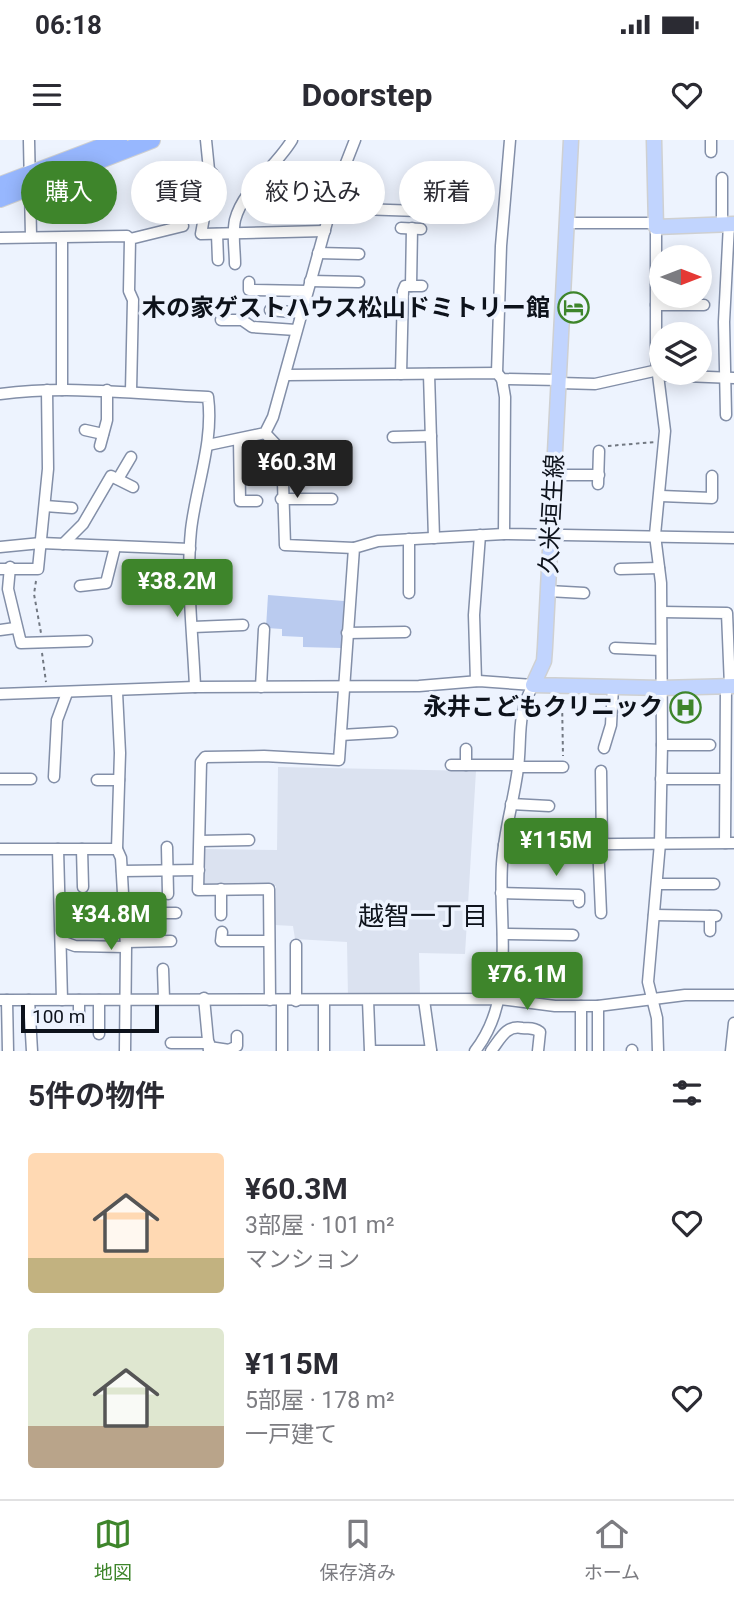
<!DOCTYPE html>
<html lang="ja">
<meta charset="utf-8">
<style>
body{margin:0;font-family:Roboto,"Noto Sans JP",sans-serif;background:#f2f2f3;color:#2b2b33;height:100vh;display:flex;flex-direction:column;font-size:26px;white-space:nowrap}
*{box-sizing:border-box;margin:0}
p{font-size:23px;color:#7c7c81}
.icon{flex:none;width:38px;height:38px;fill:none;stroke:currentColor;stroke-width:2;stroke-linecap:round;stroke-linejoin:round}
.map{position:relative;height:911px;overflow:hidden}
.details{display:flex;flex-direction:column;background:#fff;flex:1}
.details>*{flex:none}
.banner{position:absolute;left:21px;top:21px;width:693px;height:63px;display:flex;gap:14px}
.needle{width:46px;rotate:90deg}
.tools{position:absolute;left:649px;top:105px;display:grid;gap:14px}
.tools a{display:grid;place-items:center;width:63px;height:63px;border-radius:50%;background:#fff;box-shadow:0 4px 18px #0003;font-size:35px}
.scale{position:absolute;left:21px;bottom:18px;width:138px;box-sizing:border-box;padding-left:7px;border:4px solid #0d121b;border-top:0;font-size:19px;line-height:24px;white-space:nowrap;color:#0d121b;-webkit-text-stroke:5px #edf3fe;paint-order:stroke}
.price{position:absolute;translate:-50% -60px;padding:0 16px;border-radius:7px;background:#3e852b;color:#fff;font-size:23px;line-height:46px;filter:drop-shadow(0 2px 4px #0008)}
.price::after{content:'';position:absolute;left:50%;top:42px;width:21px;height:16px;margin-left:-10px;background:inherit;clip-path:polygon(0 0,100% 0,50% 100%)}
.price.on{background:#222;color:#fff}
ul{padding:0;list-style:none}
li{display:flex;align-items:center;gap:21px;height:175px;padding:0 28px}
li span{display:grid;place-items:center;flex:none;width:196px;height:140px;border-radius:7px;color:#555}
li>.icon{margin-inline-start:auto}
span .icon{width:84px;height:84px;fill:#fffc;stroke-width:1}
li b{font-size:30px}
h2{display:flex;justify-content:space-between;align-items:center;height:84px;padding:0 28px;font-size:30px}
.chip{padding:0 24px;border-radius:32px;background:#fff;box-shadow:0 4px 18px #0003;font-size:24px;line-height:63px}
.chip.on{background:#3e852b;color:#fff}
.status{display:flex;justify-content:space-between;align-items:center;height:49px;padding:0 35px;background:#fff;direction:ltr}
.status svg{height:19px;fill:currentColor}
header{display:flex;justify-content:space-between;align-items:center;height:91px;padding:0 28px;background:#fff;font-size:32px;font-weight:700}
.dock{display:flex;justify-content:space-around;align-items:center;height:98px;border-top:2px solid #e1e1e2;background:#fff;font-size:19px;color:#7c7c81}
.dock a{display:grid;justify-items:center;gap:4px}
.dock .on{color:#3e852b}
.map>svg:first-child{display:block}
</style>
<div class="status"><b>06:18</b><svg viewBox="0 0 49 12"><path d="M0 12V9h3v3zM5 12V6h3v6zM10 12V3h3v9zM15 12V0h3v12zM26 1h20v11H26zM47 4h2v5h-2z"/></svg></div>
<header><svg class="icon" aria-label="menu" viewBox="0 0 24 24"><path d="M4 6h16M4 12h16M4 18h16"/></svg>Doorstep<svg class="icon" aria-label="heart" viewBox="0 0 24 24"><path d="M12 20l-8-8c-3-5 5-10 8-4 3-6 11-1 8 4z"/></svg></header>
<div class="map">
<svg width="734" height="911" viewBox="0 0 734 911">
<rect width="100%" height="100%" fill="#edf3fe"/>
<!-- built -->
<path fill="#dbe2f0" d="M 278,627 L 476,631 L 465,814 L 419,813 L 420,856 L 348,858 L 347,802 L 295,799 L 293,786 L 275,785 L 276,746 L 203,746 L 204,709 L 277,710 Z"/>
<!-- green -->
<path fill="#bacbef" d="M 268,455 L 344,461 L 341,508 L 303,507 L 303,497 L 282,496 L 282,489 L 266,488 Z"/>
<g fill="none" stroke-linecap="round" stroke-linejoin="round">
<defs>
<g id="minor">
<path d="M 206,0 L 209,30 L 213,34"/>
<path d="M 29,1 L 31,96"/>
<path d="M 711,12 L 711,0"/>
<path d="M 209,50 L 201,94 L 325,91"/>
<path d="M 279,68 L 329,72"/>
<path d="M 330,68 L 419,71"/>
<path d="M 567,83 L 656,83"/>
<path d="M 722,84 L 722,38"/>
<path d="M 656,87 L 656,219 L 665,291 L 655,395 L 661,443 L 662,605 L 660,703 L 648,842 L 657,878 L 658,911"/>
<path d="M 401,88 L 421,89"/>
<path d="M 217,94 L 218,120"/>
<path d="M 0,98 L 127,96 L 130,99"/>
<path d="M 62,98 L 62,250"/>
<path d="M 318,113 L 359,114"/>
<path d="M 235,124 C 235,110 232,94 235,80 C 243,49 276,27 292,0"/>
<path d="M 310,141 L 359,142"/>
<path d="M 249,142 L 249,150 L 307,151"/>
<path d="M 411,146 L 412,88"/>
<path d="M 656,165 L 704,165"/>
<path d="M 270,170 L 301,173"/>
<path d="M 221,180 L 242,180 L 252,187 L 296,190"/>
<path d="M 497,233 L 501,106 L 510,0"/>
<path d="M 401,234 L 403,151 L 405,146 L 422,146"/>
<path d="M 429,234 L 434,398"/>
<path d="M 287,235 L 497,233 L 502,239 L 560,240"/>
<path d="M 659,235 L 734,238"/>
<path d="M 502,239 L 505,257 L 504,394 L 734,398"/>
<path d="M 560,243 L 595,244 L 658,230"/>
<path d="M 131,251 L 133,160 L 129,151 L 130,99 L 183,86"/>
<path d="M 0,254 C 70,245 138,254 208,257 C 214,302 196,346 191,390 C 186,441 193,496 195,547"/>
<path d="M 726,275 L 724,182 L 729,84"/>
<path d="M 85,290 L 103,294"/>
<path d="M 265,293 L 282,311 L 285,405 L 354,408"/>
<path d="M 393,297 L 431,296"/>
<path d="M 239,299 L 240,361 L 257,361"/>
<path d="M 208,305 L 265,293 L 273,277 L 337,46 L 355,0"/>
<path d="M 100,306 L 107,280 L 107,250"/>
<path d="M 555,335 L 599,335"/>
<path d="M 118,339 L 131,317"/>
<path d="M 598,344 L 599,311"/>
<path d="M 661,356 L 712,358 L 712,336"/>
<path d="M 281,359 L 332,359"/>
<path d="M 45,366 L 72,368"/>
<path d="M 409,399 L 409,453"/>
<path d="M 63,404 L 83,384 L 111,336 L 133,347"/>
<path d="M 0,407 L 41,403 L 190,409"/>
<path d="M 10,427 L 8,449 L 21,503 L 87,501"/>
<path d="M 0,429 L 38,429 L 48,329 L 47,250"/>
<path d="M 620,429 L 659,428"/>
<path d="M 80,446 L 106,443 L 115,407"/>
<path d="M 548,451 L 584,453"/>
<path d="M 662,472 L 727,473 L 730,546"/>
<path d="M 193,487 L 243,485"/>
<path d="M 0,490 L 15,488"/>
<path d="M 347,493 L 405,492"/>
<path d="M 615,508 L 661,510"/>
<path d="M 476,541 L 474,475 L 480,395"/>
<path d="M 261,547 L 264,489"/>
<path d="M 117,552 L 120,613 L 117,709 L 121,718 L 126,807 L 125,911"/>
<path d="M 0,554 L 195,547 L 419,546 L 479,541 L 533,545 C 516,577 522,595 518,628 C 514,660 504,691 502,724 C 498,787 517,857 475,911"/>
<path d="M 341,595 L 392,592"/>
<path d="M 662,605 L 710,605"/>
<path d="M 604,608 L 611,585 L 613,547"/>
<path d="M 466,609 L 466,625"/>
<path d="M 451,625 L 518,625"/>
<path d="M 518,627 L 563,627"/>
<path d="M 601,631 L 602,704"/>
<path d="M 54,637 L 57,580 L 67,553"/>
<path d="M 0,639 L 31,639"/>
<path d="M 661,639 L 725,639"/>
<path d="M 97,640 L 119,640"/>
<path d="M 511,664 L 549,666"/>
<path d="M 200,701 L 249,700"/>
<path d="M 725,703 L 726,546"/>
<path d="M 598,704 L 601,773"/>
<path d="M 504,705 L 734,703"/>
<path d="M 167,707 L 168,754"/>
<path d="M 0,709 L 117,709"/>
<path d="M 58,709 L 62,860"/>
<path d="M 82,709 L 83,747"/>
<path d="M 122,731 L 199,730"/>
<path d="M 657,744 L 714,744"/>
<path d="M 501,753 L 579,755 L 579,762"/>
<path d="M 94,767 L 125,767"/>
<path d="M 125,773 L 176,773"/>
<path d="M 221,775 L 221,749"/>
<path d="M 654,775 L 716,776"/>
<path d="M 710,791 L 710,776"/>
<path d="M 222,792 L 221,801 L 269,801"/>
<path d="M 503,794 L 573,795"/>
<path d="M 61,801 L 75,806 L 126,807"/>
<path d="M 126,802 L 171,801"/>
<path d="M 296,805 L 296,861"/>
<path d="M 163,829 L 164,859"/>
<path d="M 503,833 L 561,833"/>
<path d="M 204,858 L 209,911"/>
<path d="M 0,860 L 500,859 L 555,866 L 598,866 L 685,855 L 734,855"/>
<path d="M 7,860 L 8,911"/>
<path d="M 29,860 L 32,911"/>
<path d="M 99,860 L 99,894"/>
<path d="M 270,860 L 269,749 L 198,750 L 201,622 L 205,617 L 264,616 L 339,620 L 354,408 L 378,401 L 504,394"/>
<path d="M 368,860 L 370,911 L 431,911"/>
<path d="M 424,860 L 431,910"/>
<path d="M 324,861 L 324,911"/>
<path d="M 598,866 L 598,911"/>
<path d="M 79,879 L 79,860"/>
<path d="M 171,903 L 209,903"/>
<path d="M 209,907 L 229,910 L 237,906 L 237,896"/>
<path d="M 632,910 L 632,911"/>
<path d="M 282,911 L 282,860"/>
<path d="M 491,911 C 501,898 506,885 522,888 C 530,889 533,887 540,892 L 538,911"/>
<path d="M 581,911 L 581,866"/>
<path d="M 731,911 L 734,883"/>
</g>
<g id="major">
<path d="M 571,0 L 545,507 L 544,521 L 533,545 L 661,548 L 734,546"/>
<path d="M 654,0 L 656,87 L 734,84"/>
</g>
<g id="highway">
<path d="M 0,45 L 119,0"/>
<path d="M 0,59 L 152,0"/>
</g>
</defs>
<!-- minor casing -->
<use href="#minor" stroke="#838fa8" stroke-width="13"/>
<!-- major casing -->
<use href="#major" stroke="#cfd0d1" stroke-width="17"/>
<!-- highway casing -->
<use href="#highway" stroke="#cfd0d1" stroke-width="18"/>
<!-- path -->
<g stroke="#727882" stroke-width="2" stroke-dasharray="3.5 3.5" stroke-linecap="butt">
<path d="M 608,306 L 655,302"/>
<path d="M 36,441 L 34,454 L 41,493"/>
<path d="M 42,513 L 46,542"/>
<path d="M 562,559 L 563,616"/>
</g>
<!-- minor -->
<use href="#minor" stroke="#fff" stroke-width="10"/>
<!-- major -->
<use href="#major" stroke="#c1d4fe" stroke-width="14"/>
<!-- highway -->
<use href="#highway" stroke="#97b7fe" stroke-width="16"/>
</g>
<!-- icons -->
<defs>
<symbol id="hotel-ring" viewBox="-11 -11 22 22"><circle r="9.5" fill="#edf3fe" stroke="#3e852b" stroke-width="1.5"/><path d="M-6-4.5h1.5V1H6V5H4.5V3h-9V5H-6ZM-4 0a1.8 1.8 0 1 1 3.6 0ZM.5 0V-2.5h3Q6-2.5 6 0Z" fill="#3e852b"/></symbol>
<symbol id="hospital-ring" viewBox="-11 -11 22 22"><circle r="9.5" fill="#edf3fe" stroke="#3e852b" stroke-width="1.5"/><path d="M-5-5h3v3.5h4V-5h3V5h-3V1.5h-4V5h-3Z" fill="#3e852b"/></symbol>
</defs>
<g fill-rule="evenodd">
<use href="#hotel-ring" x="556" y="150" width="35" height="35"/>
<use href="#hospital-ring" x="668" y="550" width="35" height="35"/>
</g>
<g text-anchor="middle" stroke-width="7" stroke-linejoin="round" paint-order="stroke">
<!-- poi labels -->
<g font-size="24" font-weight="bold" fill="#0d121b" stroke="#edf3fe" text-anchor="end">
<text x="550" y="176">木の家ゲストハウス松山ドミトリー館</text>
<text x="663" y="575">永井こどもクリニック</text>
</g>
<!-- street labels -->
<g font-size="24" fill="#0d121b" stroke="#edf3fe">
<text transform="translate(552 374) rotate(-87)" y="8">久米垣生線</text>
</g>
<!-- neighbourhood labels -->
<g font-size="26" fill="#0d121b" stroke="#edf3fe">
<text x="423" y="785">越智一丁目</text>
</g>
</g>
</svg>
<div class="tools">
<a><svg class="needle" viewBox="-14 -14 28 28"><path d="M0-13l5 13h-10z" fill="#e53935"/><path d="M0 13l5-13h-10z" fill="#7c7c81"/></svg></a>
<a><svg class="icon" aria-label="layers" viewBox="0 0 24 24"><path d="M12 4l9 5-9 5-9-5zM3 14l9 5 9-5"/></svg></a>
</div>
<div class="scale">100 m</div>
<b class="price on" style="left:297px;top:360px">¥60.3M</b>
<b class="price" style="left:177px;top:479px">¥38.2M</b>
<b class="price" style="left:556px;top:738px">¥115M</b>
<b class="price" style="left:111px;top:812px">¥34.8M</b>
<b class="price" style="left:527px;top:872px">¥76.1M</b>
<div class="banner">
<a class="chip on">購入</a>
<a class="chip">賃貸</a>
<a class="chip">絞り込み</a>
<a class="chip">新着</a>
</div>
</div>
<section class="details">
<h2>5件の物件<svg class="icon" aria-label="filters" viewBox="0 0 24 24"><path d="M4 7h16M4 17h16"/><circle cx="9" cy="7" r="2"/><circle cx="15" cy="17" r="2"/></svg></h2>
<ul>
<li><span style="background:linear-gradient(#ffd9b3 75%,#c2b280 0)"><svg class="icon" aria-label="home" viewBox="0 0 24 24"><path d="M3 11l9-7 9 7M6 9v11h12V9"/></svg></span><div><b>¥60.3M</b><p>3部屋 · 101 m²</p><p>マンション</p></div><svg class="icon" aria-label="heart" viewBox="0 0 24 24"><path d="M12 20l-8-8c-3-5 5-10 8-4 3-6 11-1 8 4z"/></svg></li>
<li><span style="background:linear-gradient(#dfe7d0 70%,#b9a48a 0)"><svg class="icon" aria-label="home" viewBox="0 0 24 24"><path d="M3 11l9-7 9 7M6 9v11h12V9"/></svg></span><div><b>¥115M</b><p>5部屋 · 178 m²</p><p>一戸建て</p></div><svg class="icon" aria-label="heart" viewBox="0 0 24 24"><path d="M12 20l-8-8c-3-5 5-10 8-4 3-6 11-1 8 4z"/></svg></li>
</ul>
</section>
<nav class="dock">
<a class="on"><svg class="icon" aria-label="map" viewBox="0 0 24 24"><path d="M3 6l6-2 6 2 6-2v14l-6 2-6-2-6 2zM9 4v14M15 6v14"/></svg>地図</a>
<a><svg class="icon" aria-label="saved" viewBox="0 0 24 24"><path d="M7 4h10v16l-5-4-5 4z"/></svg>保存済み</a>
<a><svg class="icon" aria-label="home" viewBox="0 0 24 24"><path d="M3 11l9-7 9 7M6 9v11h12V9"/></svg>ホーム</a>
</nav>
